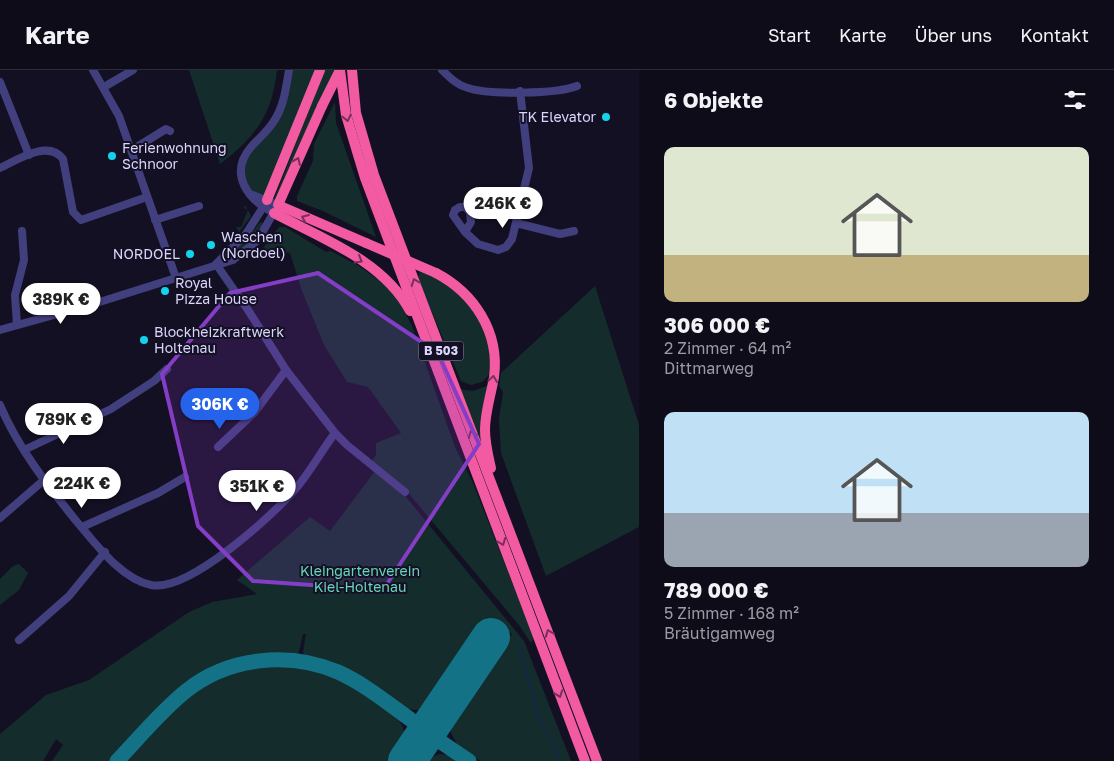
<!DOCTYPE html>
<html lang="de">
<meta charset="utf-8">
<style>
body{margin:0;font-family:"Golos Text",sans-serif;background:#1d1a27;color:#f1f3f6;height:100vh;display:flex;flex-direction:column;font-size:19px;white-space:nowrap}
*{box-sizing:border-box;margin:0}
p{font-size:16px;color:#9b9ba2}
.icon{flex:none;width:28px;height:28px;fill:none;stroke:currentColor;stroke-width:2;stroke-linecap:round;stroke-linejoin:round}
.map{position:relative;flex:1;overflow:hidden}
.panel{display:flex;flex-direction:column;background:#0f0c1a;width:475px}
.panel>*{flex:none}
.price{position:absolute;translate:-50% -42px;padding:0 11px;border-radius:18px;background:#fff;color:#222;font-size:16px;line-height:32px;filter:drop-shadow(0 1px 2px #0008)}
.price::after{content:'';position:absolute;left:50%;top:30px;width:15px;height:11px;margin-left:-8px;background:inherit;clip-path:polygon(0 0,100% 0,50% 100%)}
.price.on{background:#2563eb;color:#fff}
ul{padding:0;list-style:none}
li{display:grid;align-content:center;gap:10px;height:265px;padding:0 25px}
li span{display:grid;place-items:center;height:155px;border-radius:10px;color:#555}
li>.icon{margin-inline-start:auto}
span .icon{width:90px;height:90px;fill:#fffc;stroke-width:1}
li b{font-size:21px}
h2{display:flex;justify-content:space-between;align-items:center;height:60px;padding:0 25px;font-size:21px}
header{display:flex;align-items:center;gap:30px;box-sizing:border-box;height:70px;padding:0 25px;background:#0f0c1a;border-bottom:1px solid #2f2c39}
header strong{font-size:24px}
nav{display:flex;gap:28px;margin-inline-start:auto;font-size:18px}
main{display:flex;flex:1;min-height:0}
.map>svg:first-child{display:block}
</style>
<header>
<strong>Karte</strong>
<nav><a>Start</a><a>Karte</a><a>Über uns</a><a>Kontakt</a></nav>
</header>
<main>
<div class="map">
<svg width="639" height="691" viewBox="0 0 639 691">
<rect width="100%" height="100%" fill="#141023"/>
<!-- green -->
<g fill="#142c2c">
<path d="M 189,0 L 277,0 C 272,45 256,66 220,94 Z"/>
<path d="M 289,0 L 320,0 L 267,130 L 257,126 L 241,112 L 241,96 L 274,51 Z"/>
<path d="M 325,0 L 335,0 L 276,129 L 274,129 Z"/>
<path d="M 335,32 L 336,53 L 376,167 L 323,141 L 297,131 L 297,126 L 313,91 L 314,74 Z"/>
<path d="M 245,135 L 251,146 L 239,162 L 236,157 L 241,157 L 248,140 L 244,138 Z"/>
<path d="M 260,152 L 265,154 L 255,169 L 231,187 L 229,186 L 249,167 Z"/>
<path d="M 279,157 L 285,157 L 326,182 L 331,181 L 359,196 L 384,214 L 399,231 L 412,256 L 455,377 L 473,413 L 534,568 L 531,573 L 519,555 L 420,437 L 404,418 L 371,392 L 376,385 L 376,373 L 401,363 L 368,317 L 347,312 L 324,275 L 302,221 L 290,183 L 275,181 L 264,184 L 261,181 Z"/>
<path d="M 420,202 L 438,207 L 463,225 L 487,262 L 491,296 L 488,306 L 482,312 L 471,315 L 461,311 L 418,209 Z"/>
<path d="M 595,216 L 639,355 L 639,457 L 546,506 L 501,383 L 499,349 L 503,322 L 499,316 L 501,303 Z"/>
<path d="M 489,315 L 483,377 L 459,319 L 473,321 Z"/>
<path d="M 375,401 L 402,422 L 524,571 L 571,691 L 480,691 L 458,676 L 451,663 L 450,655 L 512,564 L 487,547 L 423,639 C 400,646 372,615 352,604 C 337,595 321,591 305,587 L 303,582 L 306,564 L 303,564 L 298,586 C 202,581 171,628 110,691 L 52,691 L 63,675 L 56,669 L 43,691 L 0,691 L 0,664 L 46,625 L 89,610 L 189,542 L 212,532 L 257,524 L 237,510 L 310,447 L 330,461 Z"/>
<path d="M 19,494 L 28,503 L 19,520 L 0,535 L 0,509 L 13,496 Z"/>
<path d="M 274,595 C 290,596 306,597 321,602 C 339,607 402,641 404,661 C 405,671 394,683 388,691 L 125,691 C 173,641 200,602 274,595 Z"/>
<path d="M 439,684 L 449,685 L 458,691 L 424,691 Z"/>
</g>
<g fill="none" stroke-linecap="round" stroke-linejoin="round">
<!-- stream -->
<path stroke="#142849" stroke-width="2" d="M 520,578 L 540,652 L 553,672 L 559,691"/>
<!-- taxiway -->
<g stroke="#147287" stroke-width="15">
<path d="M 412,685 L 425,674 L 438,670 L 469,691"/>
<path d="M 117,691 C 139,668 161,641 186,621 C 228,587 289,581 338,602 C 365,614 390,635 414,652 L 418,662 L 406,691"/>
</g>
<!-- runway -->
<path stroke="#147287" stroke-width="38" d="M 407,691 L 491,567"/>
<!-- minor -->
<g stroke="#423f7e" stroke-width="8">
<path d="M 93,0 L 119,46 L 176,208"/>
<path d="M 442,0 C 450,8 457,15 468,18 C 489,25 557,24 577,16"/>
<path d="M 0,12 L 29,85"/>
<path d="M 104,17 L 133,0"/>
<path d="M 132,80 L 166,59 L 170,61"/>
<path d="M 0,98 C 17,90 48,69 63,89 L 73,142 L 81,150 L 147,127"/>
<path d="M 274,143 C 248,130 228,104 251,77 C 259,68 268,61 274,51 C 284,36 286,18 289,0"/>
<path d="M 155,150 L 199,136"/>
<path d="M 516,153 L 560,164 L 574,161"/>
<path d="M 465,162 L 453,145 L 455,140 L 460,137 L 465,137 L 470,142 L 471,152 L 465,162 L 478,174 L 498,180 L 506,177 L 512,169 L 529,98 L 520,21"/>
<path d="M 216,194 L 248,240 L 286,300 L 335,363 L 347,375 L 405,422"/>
<path d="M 216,194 L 246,164 L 265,134"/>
<path d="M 17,255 L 15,225 L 24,190 L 22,161"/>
<path d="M 0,260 L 90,235 L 233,190 L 258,170 L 278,135 L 250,124"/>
<path d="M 0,335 C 18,378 48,416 77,452 C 96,474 121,509 151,515 C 188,523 275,444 298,416 C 312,399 322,380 335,363"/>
<path d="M 218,377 L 254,343 L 286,300"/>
<path d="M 24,380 L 111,339 L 154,311 L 167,299"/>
<path d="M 0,448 L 44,410"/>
<path d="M 82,457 L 158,423 L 185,407"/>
<path d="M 19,570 L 69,526 L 105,482"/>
</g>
<!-- highway -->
<g stroke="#f25aa1" stroke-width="10">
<path d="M 340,0 L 346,45 L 365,108 L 585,691"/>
<path d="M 352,0 L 356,43 L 374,105 L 597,691"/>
<path d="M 322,36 L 278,135 L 366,173"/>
<path d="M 267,130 L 320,0"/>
<path d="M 274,143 C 321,168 384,191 410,241"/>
<path d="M 436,203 C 474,223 500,262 494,307 C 491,325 485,342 485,360 C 485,373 488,385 491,398"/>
</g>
<!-- highway-bridge -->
<g stroke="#f25aa1" stroke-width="10">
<path d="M 322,36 L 340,0"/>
<path d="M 366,173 L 436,203"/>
</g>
</g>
<!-- one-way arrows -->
<defs><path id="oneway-chevron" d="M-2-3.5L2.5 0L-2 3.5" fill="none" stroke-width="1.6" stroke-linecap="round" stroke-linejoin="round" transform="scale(1.25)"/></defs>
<g stroke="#78315c">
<use href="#oneway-chevron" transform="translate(347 48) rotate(78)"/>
<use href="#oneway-chevron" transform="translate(297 91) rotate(-66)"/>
<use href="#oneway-chevron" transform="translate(305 148) rotate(-157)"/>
<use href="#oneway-chevron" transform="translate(359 190) rotate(30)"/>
<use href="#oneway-chevron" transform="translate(415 212) rotate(-111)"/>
<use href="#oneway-chevron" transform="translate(493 309) rotate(-82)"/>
<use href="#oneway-chevron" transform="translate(472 364) rotate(-111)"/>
<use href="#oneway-chevron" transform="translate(502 472) rotate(69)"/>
<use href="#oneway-chevron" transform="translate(549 563) rotate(-111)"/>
<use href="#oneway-chevron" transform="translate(559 624) rotate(70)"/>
</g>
<!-- marked area -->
<path fill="#843dc5" fill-opacity="0.2" stroke="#843dc5" stroke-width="4" stroke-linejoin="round" d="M 318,203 L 438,283 L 479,374 L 383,520 L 253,511 L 198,456 L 162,304 L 230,223 Z"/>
<!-- markers -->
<g fill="#13d3eb" stroke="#141023" stroke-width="2">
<circle cx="606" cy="47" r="5"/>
<circle cx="112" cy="86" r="5"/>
<circle cx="211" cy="175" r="5"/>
<circle cx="190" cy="184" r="5"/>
<circle cx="165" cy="221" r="5"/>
<circle cx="144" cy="270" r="5"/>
</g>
<g text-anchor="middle" stroke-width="4" stroke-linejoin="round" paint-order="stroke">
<!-- shield labels -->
<rect fill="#141023" stroke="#9f9abb" stroke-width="1" x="418.5" y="271.5" width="45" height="19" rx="4"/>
<g font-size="12" font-weight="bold" fill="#dad5fc">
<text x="441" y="285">B 503</text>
</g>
<!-- poi labels -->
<g font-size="14" fill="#dad5fc" stroke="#141023" text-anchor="start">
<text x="596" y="52" text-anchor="end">TK Elevator</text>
<text x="122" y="83">Ferienwohnung<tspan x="122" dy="16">Schnoor</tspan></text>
<text x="221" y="172">Waschen<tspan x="221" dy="16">(Nordoel)</tspan></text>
<text x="180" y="189" text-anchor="end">NORDOEL</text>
<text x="175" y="218">Royal<tspan x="175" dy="16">Pizza House</tspan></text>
<text x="154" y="267">Blockheizkraftwerk<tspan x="154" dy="16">Holtenau</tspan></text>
</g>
<!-- park labels -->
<g font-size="14" fill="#67d6bc" stroke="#141023">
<text x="360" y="506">Kleingartenverein<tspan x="360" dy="16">Kiel-Holtenau</tspan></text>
</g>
</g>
</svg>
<b class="price" style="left:503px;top:159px">246K €</b>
<b class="price" style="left:61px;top:255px">389K €</b>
<b class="price on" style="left:220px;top:360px">306K €</b>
<b class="price" style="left:64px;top:375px">789K €</b>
<b class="price" style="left:82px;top:439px">224K €</b>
<b class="price" style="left:257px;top:442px">351K €</b>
</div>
<section class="panel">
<h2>6 Objekte<svg class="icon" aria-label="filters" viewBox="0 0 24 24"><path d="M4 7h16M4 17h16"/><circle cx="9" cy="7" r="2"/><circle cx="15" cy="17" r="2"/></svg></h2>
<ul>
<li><span style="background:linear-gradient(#dfe7d0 70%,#c2b280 0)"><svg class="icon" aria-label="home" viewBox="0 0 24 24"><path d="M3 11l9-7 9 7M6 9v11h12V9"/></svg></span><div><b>306 000 €</b><p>2 Zimmer · 64 m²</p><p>Dittmarweg</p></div></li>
<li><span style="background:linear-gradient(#bfe0f5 65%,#9aa5b1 0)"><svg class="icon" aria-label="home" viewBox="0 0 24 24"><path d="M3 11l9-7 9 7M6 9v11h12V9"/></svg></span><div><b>789 000 €</b><p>5 Zimmer · 168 m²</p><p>Bräutigamweg</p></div></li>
</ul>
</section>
</main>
